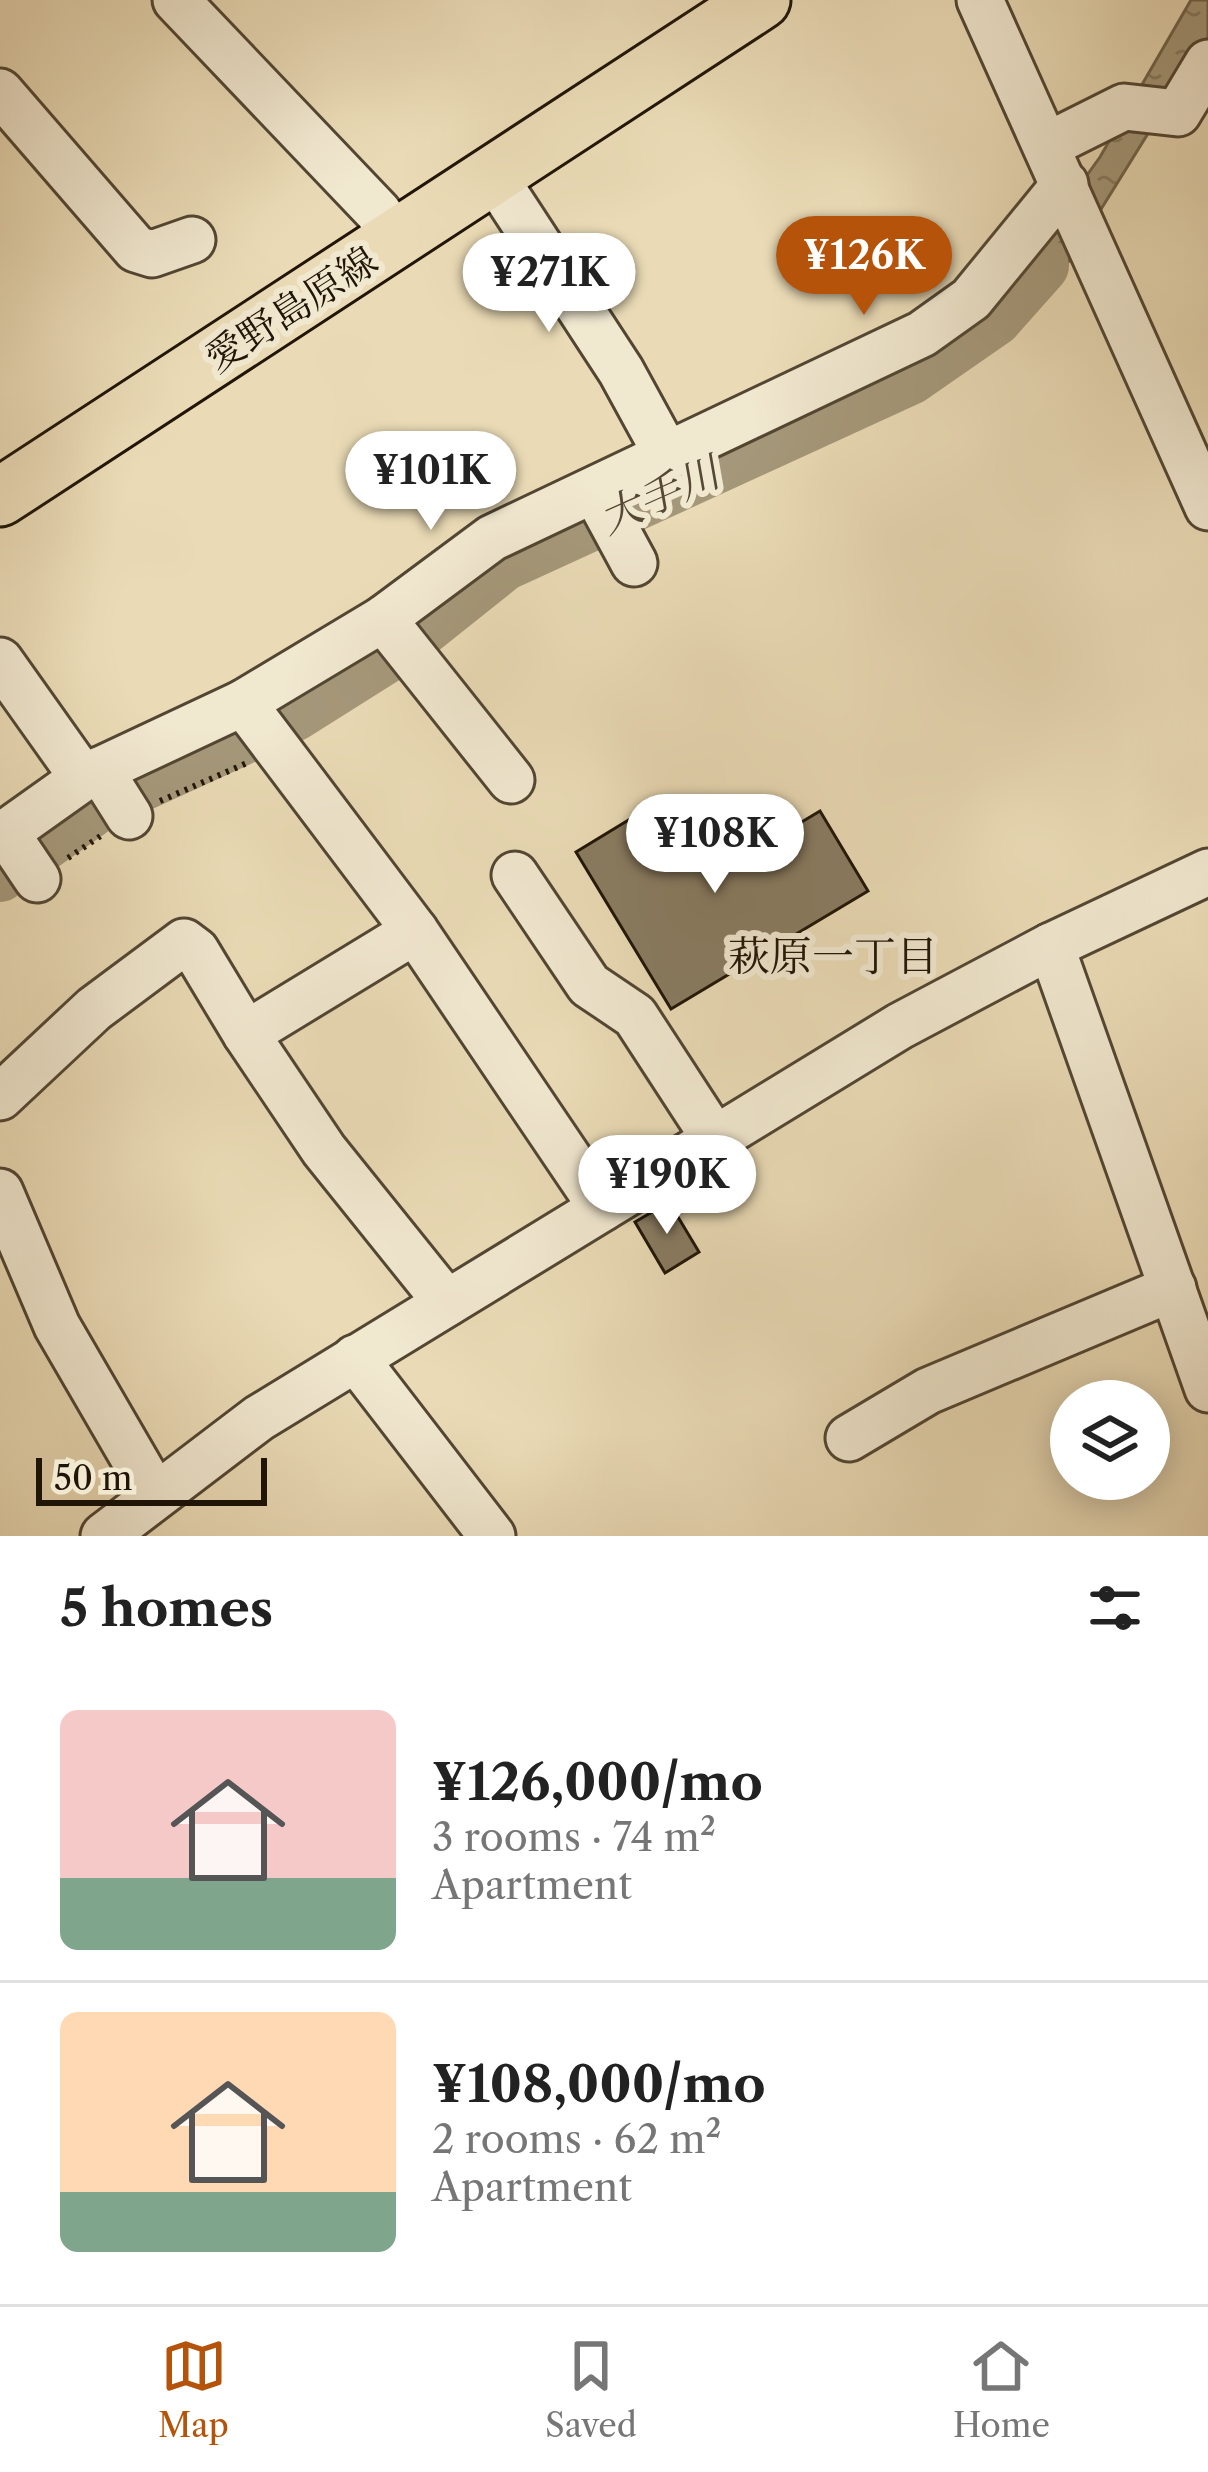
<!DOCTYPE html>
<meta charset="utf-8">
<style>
body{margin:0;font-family:"Libre Caslon Text","Noto Serif JP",serif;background:#f2f2f2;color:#222;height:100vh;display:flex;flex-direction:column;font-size:45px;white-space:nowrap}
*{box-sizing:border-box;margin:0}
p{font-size:39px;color:#767676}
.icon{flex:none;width:66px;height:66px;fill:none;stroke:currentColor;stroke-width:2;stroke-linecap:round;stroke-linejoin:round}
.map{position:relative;height:1536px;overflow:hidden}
.side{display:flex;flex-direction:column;background:#fff;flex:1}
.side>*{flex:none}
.controls{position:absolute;left:1050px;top:1380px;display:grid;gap:24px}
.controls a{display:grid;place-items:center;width:120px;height:120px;border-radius:50%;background:#fff;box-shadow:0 6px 30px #0003;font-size:60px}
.scale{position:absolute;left:36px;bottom:30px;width:231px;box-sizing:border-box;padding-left:12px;border:6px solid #201507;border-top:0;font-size:33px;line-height:42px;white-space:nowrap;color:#201507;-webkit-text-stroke:9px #f1e8d0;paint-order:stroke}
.price{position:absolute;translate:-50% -102px;padding:0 27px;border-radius:42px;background:#fff;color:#222;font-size:39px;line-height:78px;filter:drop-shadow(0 3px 6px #0008)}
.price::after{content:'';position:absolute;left:50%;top:72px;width:36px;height:27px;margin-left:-18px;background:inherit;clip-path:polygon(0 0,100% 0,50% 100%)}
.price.active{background:#b45309;color:#fff}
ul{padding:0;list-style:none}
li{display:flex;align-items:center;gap:36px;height:300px;padding:0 60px}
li+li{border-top:3px solid #e0e0e0}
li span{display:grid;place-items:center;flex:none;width:336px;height:240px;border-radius:18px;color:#555}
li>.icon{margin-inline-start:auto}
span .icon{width:144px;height:144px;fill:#fffc;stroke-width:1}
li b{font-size:51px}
h2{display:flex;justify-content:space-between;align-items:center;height:144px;padding:0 60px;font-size:51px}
.tab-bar{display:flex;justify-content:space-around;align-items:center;height:168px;border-top:3px solid #e0e0e0;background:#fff;font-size:33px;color:#767676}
.tab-bar a{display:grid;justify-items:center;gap:6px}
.tab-bar .active{color:#b45309}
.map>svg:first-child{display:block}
</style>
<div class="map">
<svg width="1208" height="1536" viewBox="0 0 1208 1536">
<defs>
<pattern id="water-ripples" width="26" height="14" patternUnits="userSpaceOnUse" patternTransform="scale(3)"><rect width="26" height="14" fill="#a5987a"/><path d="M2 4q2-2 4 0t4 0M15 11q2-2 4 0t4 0" fill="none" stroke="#867b62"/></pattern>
</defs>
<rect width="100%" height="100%" fill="#eadbb6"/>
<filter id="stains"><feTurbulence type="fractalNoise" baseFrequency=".00167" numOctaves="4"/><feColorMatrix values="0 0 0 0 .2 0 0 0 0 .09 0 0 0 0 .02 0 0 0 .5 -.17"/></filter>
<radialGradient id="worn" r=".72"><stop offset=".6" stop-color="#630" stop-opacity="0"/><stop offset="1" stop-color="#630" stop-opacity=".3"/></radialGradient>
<!-- water -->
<path fill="url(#water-ripples)" stroke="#70644c" stroke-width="3" d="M 1191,0 L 1208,0 L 1208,37 L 1057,280 L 995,319 L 1044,235 L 1100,157 Z"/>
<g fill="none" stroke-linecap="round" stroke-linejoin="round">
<!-- river -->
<path stroke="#a5987a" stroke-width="54" d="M 0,875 L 103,802 L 295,714 L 395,651 L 504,564 L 910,378 L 995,319 L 1042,266"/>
</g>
<!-- building -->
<g fill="#897c62" stroke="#201507" stroke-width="3">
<path d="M 663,799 L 710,877 L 820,811 L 868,891 L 671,1009 L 576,852 Z"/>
<path d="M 669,1202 L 699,1252 L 665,1273 L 635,1222 Z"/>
</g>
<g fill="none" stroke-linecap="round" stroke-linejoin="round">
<defs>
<g id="minor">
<path d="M 176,0 L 378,212 L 397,240"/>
<path d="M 980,0 L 1208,507"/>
<path d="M 0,92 L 136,249 L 152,254 L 192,240"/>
<path d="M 1046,146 L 1124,107 L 1178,113 L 1208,63"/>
<path d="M 493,175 L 621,371 L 668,457"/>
<path d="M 595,491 L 634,563"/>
<path d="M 383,619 L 511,780"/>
<path d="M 0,661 L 83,778"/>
<path d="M 243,703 L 415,931 L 602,1208"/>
<path d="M 100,770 L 129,816"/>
<path d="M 6,833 L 37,879"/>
<path d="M 0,837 L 83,778 L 243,703 L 383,619 L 492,538 L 922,334 L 971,299 L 1065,184"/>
<path d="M 515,875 L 589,985 L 635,1016 L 715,1139"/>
<path d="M 415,931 L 246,1034 L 324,1150 L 447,1303"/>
<path d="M 1051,946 L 1208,1389"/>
<path d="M 0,1097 L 94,1009 L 184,942 L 196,951 L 246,1034"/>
<path d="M 0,1192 L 57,1326 L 154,1493"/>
<path d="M 355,1358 L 492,1536"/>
<path d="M 849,1438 L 928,1391 L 1173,1288"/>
<path d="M 104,1536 L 259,1418 L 900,1026 L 1051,946 L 1208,872"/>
</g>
<path id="major" d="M 0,497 L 761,0"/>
</defs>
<!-- minor casing -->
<use href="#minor" stroke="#524633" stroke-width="51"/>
<!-- major casing -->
<use href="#major" stroke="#201507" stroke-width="63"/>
<!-- path -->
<g stroke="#201507" stroke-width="6" stroke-dasharray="3 6" stroke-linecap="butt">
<path d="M 160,801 L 247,763"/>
<path d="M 68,858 L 102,835"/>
</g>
<!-- minor -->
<use href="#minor" stroke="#f1e8d0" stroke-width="45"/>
<!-- major -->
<use href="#major" stroke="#eadbb6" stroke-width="57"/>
</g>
<g text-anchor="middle" stroke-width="12" stroke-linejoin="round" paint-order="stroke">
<!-- street labels -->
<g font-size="39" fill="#201507" stroke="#f1e8d0">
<text transform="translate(291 309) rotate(-33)" y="14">愛野島原線</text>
</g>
<!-- water labels -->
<g font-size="42" font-style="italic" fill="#554935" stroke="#f1e8d0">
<text transform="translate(659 495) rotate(-24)" y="15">大手川</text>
</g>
<!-- neighbourhood labels -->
<g font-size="42" fill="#201507" stroke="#f1e8d0">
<text x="833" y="971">萩原一丁目</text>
</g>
</g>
<rect width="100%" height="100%" filter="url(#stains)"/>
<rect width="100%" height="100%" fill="url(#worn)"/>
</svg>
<div class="controls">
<a><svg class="icon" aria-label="layers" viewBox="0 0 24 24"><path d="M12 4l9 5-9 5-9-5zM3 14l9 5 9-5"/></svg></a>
</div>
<div class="scale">50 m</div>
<b class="price active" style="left:864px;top:318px">¥126K</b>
<b class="price" style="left:549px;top:335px">¥271K</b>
<b class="price" style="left:431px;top:533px">¥101K</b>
<b class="price" style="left:715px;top:896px">¥108K</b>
<b class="price" style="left:667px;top:1237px">¥190K</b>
</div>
<section class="side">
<h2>5 homes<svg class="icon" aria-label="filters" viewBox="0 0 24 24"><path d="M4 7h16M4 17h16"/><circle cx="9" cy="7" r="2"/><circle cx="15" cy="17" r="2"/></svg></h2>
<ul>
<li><span style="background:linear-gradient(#f6c9c9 70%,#7fa58c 0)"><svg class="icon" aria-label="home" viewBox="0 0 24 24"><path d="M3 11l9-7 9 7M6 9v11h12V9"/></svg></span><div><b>¥126,000/mo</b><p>3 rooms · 74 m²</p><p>Apartment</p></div></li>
<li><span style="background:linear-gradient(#ffd9b3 75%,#7fa58c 0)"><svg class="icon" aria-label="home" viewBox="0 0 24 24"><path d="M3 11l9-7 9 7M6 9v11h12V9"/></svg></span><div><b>¥108,000/mo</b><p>2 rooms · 62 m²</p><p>Apartment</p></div></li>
</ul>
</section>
<nav class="tab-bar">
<a class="active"><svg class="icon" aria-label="map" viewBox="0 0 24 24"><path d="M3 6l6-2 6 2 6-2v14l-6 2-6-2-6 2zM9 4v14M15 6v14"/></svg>Map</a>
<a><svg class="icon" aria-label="saved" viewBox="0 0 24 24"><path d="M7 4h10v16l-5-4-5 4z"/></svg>Saved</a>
<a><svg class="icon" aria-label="home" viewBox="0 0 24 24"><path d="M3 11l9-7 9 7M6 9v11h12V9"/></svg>Home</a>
</nav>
